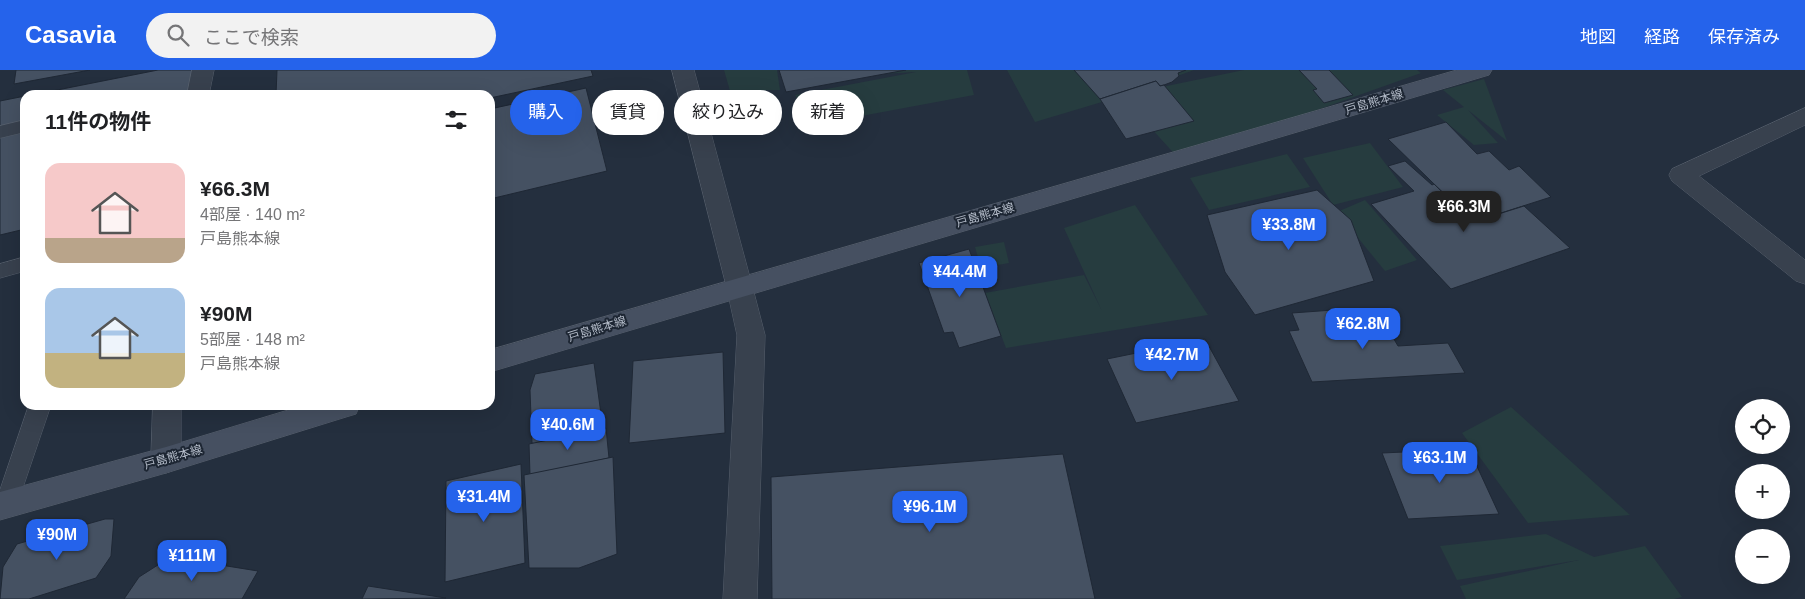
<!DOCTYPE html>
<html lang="ja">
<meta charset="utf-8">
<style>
body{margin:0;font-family:Arial,"Noto Sans JP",sans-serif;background:#f2f2f2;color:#202124;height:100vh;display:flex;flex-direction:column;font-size:19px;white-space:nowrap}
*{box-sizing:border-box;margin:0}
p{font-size:16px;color:#757577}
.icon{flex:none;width:28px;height:28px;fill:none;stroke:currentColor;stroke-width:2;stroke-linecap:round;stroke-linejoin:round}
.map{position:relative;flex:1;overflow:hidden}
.drawer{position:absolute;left:20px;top:20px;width:475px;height:320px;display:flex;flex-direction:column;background:#fff;border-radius:15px;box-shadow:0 5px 20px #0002}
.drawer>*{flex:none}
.top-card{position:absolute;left:510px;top:20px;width:475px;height:45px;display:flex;gap:10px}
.fabs{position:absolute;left:1735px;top:329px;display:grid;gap:10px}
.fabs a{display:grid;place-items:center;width:55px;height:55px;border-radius:50%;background:#fff;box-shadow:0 5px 20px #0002;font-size:25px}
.price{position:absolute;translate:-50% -42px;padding:0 11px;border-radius:10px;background:#2563eb;color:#fff;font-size:16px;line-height:32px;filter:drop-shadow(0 1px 2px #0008)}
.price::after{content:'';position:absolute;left:50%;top:30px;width:15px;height:11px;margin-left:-8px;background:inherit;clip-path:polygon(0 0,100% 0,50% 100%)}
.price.current{background:#222;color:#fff}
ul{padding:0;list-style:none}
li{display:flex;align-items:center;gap:15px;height:125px;padding:0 25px}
li span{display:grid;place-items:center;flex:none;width:140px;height:100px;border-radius:15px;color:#555}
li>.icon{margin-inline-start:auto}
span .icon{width:60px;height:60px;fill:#fffc;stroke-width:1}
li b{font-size:21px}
h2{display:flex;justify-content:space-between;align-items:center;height:60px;padding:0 25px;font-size:21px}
.chip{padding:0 18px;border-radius:22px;background:#fff;box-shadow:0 5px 20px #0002;font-size:18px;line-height:45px}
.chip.current{background:#2563eb;color:#fff}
header{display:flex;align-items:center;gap:30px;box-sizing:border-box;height:70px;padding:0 25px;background:#2563eb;color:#fff}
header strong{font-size:24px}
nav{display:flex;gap:28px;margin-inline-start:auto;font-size:18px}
.search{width:350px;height:45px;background:#f2f2f2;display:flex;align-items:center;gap:12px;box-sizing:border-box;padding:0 18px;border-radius:28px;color:#757577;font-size:19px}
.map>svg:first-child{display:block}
</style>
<header>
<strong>Casavia</strong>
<div class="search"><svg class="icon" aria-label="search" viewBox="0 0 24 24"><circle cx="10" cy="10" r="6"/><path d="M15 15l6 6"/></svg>ここで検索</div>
<nav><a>地図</a><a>経路</a><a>保存済み</a></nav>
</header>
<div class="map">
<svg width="1805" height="529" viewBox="0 0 1805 529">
<rect width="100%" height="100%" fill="#242f3e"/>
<!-- green -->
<g fill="#263c3f">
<path d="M 724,0 L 777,0 L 780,20 L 730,21 Z"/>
<path d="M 802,0 L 967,0 L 974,25 L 813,55 L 795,25 L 916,2 L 806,8 Z"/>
<path d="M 1007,0 L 1194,0 L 1128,24 L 1244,0 L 1417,0 L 1421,3 L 1179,89 L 1122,26 L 1035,52 Z"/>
<path d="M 1484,9 L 1507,71 L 1468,40 L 1498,73 L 1474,75 L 1437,45 L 1464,37 L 1443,20 Z"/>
<path d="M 1370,73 L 1403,117 L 1333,135 L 1303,88 Z"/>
<path d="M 1287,84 L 1310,117 L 1209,140 L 1190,108 Z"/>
<path d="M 1365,130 L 1417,190 L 1385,201 L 1337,142 Z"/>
<path d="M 1135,135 L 1208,245 L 1006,278 L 985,223 L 1084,205 L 1102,241 L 1064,158 Z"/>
<path d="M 1004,172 L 1009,193 L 981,198 L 975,177 Z"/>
<path d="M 1511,337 L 1630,445 L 1528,453 L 1462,363 Z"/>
<path d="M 1546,464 L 1594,487 L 1645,476 L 1682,527 L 1674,529 L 1466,529 L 1460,516 L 1579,490 L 1457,510 L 1440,476 Z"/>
</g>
<!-- building -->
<g fill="#455162" stroke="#1f2835">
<path d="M 16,0 L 90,0 L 14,14 Z"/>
<path d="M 158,0 L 198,0 L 195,25 L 32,25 Z"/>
<path d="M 277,0 L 591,0 L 593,6 L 490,28 L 490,25 L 276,25 Z"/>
<path d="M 779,0 L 906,0 L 786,22 Z"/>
<path d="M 1074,0 L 1186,0 L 1178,3 L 1179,6 L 1172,12 L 1164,15 L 1160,16 L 1156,11 L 1100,29 Z"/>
<path d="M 1299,0 L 1329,0 L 1353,25 L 1324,33 L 1313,20 L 1317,19 Z"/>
<path d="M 1156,11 L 1160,16 L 1164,15 L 1194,51 L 1126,69 L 1100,29 Z"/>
<path d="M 586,18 L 607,101 L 490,129 L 490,39 Z"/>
<path d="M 25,26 L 25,159 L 0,165 L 0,31 Z"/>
<path d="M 1446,52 L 1477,84 L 1489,81 L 1509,100 L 1519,96 L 1551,127 L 1473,152 L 1388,69 Z"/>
<path d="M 1405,91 L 1432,115 L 1434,114 L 1473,152 L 1524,136 L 1570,178 L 1451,219 L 1371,134 L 1414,121 L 1388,96 Z"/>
<path d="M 1317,120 L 1351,150 L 1374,211 L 1255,245 L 1225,202 L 1207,145 Z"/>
<path d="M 969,179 L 1001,266 L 959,278 L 953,262 L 944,263 L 919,193 Z"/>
<path d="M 1347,239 L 1352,249 L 1362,249 L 1366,260 L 1388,259 L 1398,276 L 1448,273 L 1465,303 L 1312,312 L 1289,261 L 1299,260 L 1292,243 Z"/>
<path d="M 1205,269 L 1239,331 L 1136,353 L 1107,289 Z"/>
<path d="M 723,282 L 725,363 L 629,373 L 633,291 Z"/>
<path d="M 594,293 L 602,351 L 563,378 L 532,373 L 530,320 L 535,304 Z"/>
<path d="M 606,358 L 609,388 L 530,405 L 529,374 Z"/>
<path d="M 1469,379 L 1499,444 L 1408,449 L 1382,383 Z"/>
<path d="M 1063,384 L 1095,529 L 772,529 L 771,407 Z"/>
<path d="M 613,387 L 617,484 L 579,498 L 529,498 L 524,405 Z"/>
<path d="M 521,394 L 525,493 L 445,512 L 446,411 Z"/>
<path d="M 105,449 L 114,449 L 111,486 L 96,508 L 29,529 L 0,529 L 3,497 L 17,474 Z"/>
<path d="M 177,488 L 258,501 L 242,529 L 124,529 L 139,507 L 161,493 Z"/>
<path d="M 368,516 L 446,528 L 362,529 Z"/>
</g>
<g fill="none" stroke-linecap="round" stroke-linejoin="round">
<defs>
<g id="service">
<path d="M 25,50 L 25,62 L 0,68 L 0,56 Z"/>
<path d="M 25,187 L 25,201 L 0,208 L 0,194 Z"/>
<path d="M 29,335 L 51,335 L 17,435 L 14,442 L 6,445 L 0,443 L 0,420 Z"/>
</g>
<g id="minor">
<path d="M 192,0 L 214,0 L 209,25 L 187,25 Z"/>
<path d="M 1805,38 L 1805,55 L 1699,106 L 1805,190 L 1805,214 L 1796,211 L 1672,111 L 1669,105 L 1672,99 Z"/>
<path d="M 739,205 L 748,208 L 752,215 L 765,265 L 757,529 L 723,529 L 737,265 L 726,215 L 730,208 Z"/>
<path d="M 153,335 L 181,335 L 181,390 L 177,399 L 166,403 L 155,399 L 151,390 Z"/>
</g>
<path id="tertiary" d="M 672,0 L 694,0 L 752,215 L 748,222 L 739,225 L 730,222 L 726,215 Z"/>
<g id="secondary">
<path d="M 1457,0 L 1492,0 L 1489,5 L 490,302 L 490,280 Z"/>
<path d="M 305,335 L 360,335 L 356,344 L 346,347 L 166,403 L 0,450 L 0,422 L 166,377 Z"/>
</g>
</defs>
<!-- service casing -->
<use href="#service" stroke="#565f6c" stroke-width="1"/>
<!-- minor casing -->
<use href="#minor" stroke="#565f6c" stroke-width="1"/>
<!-- tertiary casing -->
<use href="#tertiary" stroke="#565f6c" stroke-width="1"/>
<!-- secondary casing -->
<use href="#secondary" stroke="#565f6c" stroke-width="1"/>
<!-- service -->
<use href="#service" fill="#38414e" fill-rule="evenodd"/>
<!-- minor -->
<use href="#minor" fill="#38414e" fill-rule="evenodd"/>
<!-- tertiary -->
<use href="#tertiary" fill="#38414e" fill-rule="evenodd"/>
<!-- secondary -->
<use href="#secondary" fill="#465061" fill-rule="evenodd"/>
</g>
<g text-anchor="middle" stroke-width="4" stroke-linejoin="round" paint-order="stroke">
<!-- street labels -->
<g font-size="12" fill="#b4bcc9" stroke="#1d2633">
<text transform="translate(1374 32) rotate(-17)" y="4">戸島熊本線</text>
<text transform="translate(985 145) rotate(-16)" y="4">戸島熊本線</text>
<text transform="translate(597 259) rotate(-17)" y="4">戸島熊本線</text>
<text transform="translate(173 387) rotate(-16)" y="4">戸島熊本線</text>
</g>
</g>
</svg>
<div class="fabs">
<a><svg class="icon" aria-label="locate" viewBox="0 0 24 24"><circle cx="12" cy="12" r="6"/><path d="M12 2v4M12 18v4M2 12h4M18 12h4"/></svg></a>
<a>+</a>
<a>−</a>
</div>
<b class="price current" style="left:1464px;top:163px">¥66.3M</b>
<b class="price" style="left:1289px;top:181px">¥33.8M</b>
<b class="price" style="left:960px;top:228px">¥44.4M</b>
<b class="price" style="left:1363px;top:280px">¥62.8M</b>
<b class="price" style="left:1172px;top:311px">¥42.7M</b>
<b class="price" style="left:568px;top:381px">¥40.6M</b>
<b class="price" style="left:1440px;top:414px">¥63.1M</b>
<b class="price" style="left:484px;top:453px">¥31.4M</b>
<b class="price" style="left:930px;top:463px">¥96.1M</b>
<b class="price" style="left:57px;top:491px">¥90M</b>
<b class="price" style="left:192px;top:512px">¥111M</b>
<div class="top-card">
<a class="chip current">購入</a>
<a class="chip">賃貸</a>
<a class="chip">絞り込み</a>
<a class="chip">新着</a>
</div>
<section class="drawer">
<h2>11件の物件<svg class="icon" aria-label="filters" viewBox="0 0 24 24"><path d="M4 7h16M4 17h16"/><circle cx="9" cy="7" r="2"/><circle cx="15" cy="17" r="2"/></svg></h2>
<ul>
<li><span style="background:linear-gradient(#f6c9c9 75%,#b9a48a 0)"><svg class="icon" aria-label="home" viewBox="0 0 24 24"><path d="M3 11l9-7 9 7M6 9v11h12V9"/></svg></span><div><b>¥66.3M</b><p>4部屋 · 140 m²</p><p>戸島熊本線</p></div></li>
<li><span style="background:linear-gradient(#a9c7e8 65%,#c2b280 0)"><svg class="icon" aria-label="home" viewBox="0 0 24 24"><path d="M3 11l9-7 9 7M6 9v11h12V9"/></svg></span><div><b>¥90M</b><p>5部屋 · 148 m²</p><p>戸島熊本線</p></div></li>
</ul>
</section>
</div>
